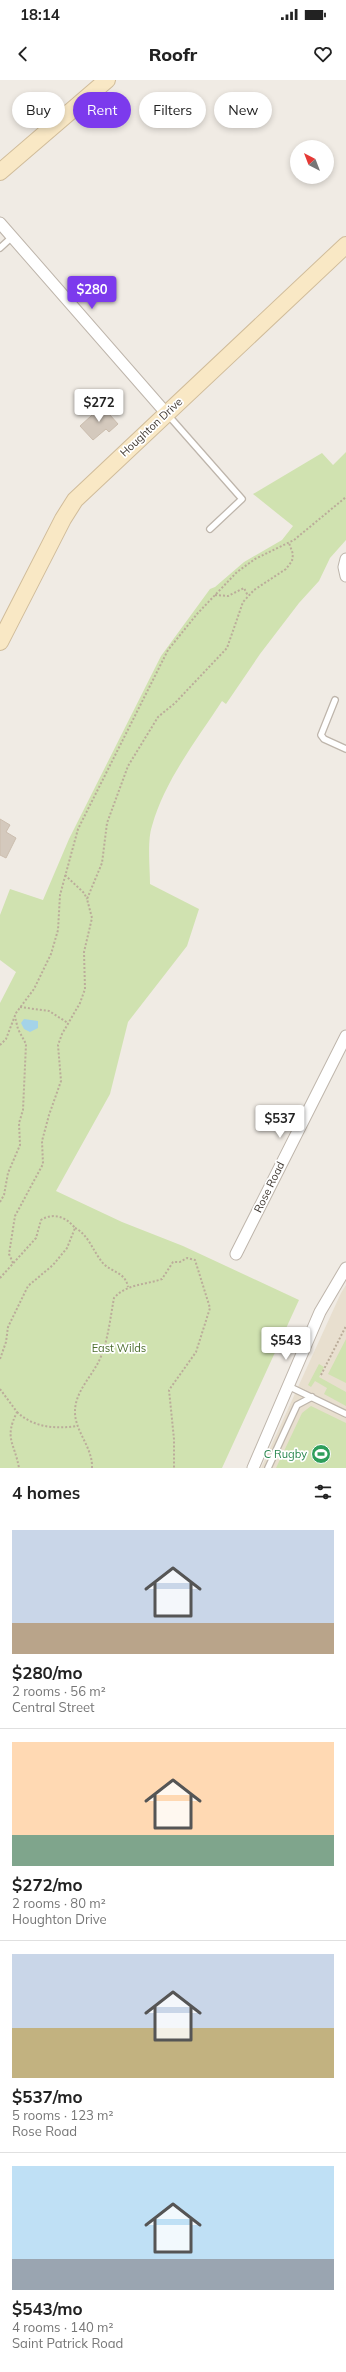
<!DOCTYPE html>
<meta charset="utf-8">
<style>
body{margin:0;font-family:Mulish,sans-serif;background:#f2f2f2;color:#222;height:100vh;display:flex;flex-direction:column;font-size:15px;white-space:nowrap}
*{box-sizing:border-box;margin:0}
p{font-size:13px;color:#767676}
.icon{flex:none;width:22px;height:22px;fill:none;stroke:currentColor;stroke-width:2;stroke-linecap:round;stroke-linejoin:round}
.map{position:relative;height:1388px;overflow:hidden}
.details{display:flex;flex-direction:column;background:#fff;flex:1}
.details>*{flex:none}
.top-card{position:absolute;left:12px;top:12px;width:322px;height:36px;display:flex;gap:8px}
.needle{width:26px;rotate:318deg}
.fabs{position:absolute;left:290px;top:60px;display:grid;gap:8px}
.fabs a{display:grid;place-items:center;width:44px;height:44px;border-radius:50%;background:#fff;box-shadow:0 2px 6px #0003;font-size:20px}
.price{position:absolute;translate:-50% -34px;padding:0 9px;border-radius:4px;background:#fff;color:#222;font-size:13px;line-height:26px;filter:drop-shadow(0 1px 2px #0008)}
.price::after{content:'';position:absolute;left:50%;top:24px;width:12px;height:9px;margin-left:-6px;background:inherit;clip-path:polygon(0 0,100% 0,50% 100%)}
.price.selected{background:#7c3aed;color:#fff}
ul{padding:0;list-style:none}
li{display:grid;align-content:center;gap:8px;height:212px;padding:0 12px}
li+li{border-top:1px solid #e0e0e0}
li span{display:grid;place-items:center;height:124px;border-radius:0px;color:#555}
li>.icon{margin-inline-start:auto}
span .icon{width:72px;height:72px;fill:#fffc;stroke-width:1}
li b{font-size:17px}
h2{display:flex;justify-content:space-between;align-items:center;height:48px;padding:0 12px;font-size:17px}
.chip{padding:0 14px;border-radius:18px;background:#fff;box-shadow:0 2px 6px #0003;font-size:14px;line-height:36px}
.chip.selected{background:#7c3aed;color:#fff}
.status{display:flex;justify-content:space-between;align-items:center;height:28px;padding:0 20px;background:#fff;direction:ltr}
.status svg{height:11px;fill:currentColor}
header{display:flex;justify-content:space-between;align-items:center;height:52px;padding:0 12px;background:#fff;font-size:18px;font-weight:800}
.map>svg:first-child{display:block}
</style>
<div class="status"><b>18:14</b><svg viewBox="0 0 49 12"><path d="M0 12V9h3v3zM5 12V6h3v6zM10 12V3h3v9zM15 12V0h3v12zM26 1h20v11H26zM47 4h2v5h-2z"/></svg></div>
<header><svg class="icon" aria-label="back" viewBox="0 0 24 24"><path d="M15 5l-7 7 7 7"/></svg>Roofr<svg class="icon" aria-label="heart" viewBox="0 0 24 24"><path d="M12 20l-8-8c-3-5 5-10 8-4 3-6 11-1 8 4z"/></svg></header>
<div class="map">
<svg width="346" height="1388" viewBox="0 0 346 1388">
<rect width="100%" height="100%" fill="#f0ebe4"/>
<!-- education -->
<path fill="#e8dfcf" d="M 346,1205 L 346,1388 L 261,1388 L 341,1213 Z"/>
<!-- green -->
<g fill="#d0e2b0">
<path d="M 346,372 L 346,460 L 330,478 L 319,501 L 299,523 L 260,574 L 226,624 L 222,621 C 196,661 165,700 152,746 C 147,761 150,788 150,804 L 199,829 L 187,866 L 128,942 L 110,1014 L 56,1111 L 122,1142 L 183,1166 L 299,1220 L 222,1388 L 0,1388 L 0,923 L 16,892 L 0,880 L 0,835 L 10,809 L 43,820 L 69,759 L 161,576 L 210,509 L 215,507 L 244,482 L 282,460 L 293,446 L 253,414 L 322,373 L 333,385 Z"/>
<path d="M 346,1259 L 346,1303 L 328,1294 Z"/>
<path d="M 319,1284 L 324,1287 L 319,1297 L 346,1312 L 346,1326 L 324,1314 L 327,1308 L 315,1301 L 311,1307 L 308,1305 Z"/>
<path d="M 311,1326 L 346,1343 L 346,1388 L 276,1388 L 302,1333 Z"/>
</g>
<!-- water -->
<path fill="#a4d3e9" d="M 24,939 L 38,941 L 38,948 L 30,952 L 24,949 L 21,943 Z"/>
<!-- building -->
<g fill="#d4c9bd" stroke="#cbbdae">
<path d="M 102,326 L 118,344 L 109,352 L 106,349 L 93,360 L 80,346 Z"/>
<path d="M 0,739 L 10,745 L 6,752 L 16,758 L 6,778 L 0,775 Z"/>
</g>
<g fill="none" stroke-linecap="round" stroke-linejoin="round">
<defs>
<g id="lane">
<path d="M 0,168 L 12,157"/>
<path d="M 168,335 L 242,419 L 210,449"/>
<path d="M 335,620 L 321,655 L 324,659 L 346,669"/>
<path d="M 288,1306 L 346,1334"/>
<path d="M 268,1388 L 297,1325 L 312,1317"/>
</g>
<g id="street">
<path d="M 0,143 L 166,333"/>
<path d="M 346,479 L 344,487 L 346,496"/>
<path d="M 236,1174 L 346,956"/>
<path d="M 253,1388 L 320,1232 L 346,1188"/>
</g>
<g id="secondary">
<path d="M 0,92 L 107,0"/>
<path d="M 0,562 L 63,439 L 75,420 L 346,165"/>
</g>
</defs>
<!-- lane casing -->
<use href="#lane" stroke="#beb5ab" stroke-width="8"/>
<!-- street casing -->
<use href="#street" stroke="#beb5ab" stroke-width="13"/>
<!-- secondary casing -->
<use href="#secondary" stroke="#d0bc9a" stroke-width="18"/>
<!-- path -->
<g stroke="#bbac9a" stroke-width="2" stroke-dasharray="2 2" stroke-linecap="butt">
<path d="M 215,515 L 228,516 L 244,508 L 248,516"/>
<path d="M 65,795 L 84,813 L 87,819"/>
<path d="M 20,927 L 49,931 L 68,943"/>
<path d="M 0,965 L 6,959 L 16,933 L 34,909 L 51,874 L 58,850 L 60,815 L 78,749 L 168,570 L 197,534 L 237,492 L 255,479 L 294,460 L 346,417"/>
<path d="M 0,1122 L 4,1115 L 8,1093 L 20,1065 L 19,1043 L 23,1030 L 26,964 L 18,949 L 15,937"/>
<path d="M 75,1148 C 88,1154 93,1171 102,1182 C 111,1193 125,1191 128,1207"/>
<path d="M 13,1183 L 9,1174 L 15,1136 L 43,1084 L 42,1061 L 49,1035 L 61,1001 L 58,965 L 62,954 L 80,923 L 85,909 L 84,872 L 92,838 L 87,819 L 102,783 L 107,743 L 128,686 L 158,637 L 175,623 L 227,568 L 243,522 L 254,510 L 286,489 L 292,481 L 293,474 L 289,463"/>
<path d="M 0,1198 L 36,1158 L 41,1140 C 54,1132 66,1137 75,1148 L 67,1168 L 53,1185 L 28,1206 L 8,1247 L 6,1262 L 0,1279"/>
<path d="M 321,1295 L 346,1246"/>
<path d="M 0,1309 L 17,1332 C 4,1359 14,1361 19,1388"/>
<path d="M 17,1332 C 34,1348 56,1349 78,1346"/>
<path d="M 92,1388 C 93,1367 74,1351 75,1330 C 76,1311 91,1297 99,1281 C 108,1262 110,1239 114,1218 C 126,1204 145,1205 162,1199 L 173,1182 L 180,1182 L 187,1178 L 195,1180 L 210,1228 L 196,1272 L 169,1310 L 174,1359 L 174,1388"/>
</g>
<!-- lane -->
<use href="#lane" stroke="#fff" stroke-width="5.5"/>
<!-- street -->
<use href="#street" stroke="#fff" stroke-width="11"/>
<!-- secondary -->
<use href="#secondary" stroke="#f9e8c5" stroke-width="16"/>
</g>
<!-- icons -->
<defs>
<symbol id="stadium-disc" viewBox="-11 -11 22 22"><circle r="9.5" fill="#2e9e5b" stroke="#fff"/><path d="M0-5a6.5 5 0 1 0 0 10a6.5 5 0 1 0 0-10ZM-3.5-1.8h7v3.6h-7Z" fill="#fff"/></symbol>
</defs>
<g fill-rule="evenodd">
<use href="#stadium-disc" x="310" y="1363" width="22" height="22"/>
</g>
<g text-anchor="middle" stroke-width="3.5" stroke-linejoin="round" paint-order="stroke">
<!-- street labels -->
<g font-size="11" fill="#423b34" stroke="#fff">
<text transform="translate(151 347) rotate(-43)" y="4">Houghton Drive</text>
<text transform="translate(269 1107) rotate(-64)" y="4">Rose Road</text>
</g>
<!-- park labels -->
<g font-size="11" fill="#4c6e2e" stroke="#fff">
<text x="119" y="1272">East Wilds</text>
</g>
<!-- leisure labels -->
<g font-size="11" fill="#27864d" stroke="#fff" text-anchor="end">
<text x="307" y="1378">C Rugby</text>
</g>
</g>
</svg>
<div class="fabs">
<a><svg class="needle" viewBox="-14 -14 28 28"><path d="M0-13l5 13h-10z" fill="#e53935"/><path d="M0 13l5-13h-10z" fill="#767676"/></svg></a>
</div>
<b class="price selected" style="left:92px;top:230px">$280</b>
<b class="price" style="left:99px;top:343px">$272</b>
<b class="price" style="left:280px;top:1059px">$537</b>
<b class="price" style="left:286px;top:1281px">$543</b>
<div class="top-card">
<a class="chip">Buy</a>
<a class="chip selected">Rent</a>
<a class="chip">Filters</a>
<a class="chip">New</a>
</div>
</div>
<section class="details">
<h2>4 homes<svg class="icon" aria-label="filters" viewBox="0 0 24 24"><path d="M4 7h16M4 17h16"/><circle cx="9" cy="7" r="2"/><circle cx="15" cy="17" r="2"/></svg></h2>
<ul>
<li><span style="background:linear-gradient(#c9d6e8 75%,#b9a48a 0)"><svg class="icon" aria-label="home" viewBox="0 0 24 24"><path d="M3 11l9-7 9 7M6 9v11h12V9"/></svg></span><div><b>$280/mo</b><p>2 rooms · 56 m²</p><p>Central Street</p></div></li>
<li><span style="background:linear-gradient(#ffd9b3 75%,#7fa58c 0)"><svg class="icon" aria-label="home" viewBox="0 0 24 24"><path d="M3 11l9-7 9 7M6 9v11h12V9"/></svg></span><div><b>$272/mo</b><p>2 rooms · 80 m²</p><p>Houghton Drive</p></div></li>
<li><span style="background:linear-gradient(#c9d6e8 60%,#c2b280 0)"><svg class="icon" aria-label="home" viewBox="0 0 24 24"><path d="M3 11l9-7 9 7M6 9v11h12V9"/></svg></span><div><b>$537/mo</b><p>5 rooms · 123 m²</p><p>Rose Road</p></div></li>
<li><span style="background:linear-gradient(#bfe0f5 75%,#9aa5b1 0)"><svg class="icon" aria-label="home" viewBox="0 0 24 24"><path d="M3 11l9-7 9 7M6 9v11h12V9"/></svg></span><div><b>$543/mo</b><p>4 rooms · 140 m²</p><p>Saint Patrick Road</p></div></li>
</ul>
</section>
